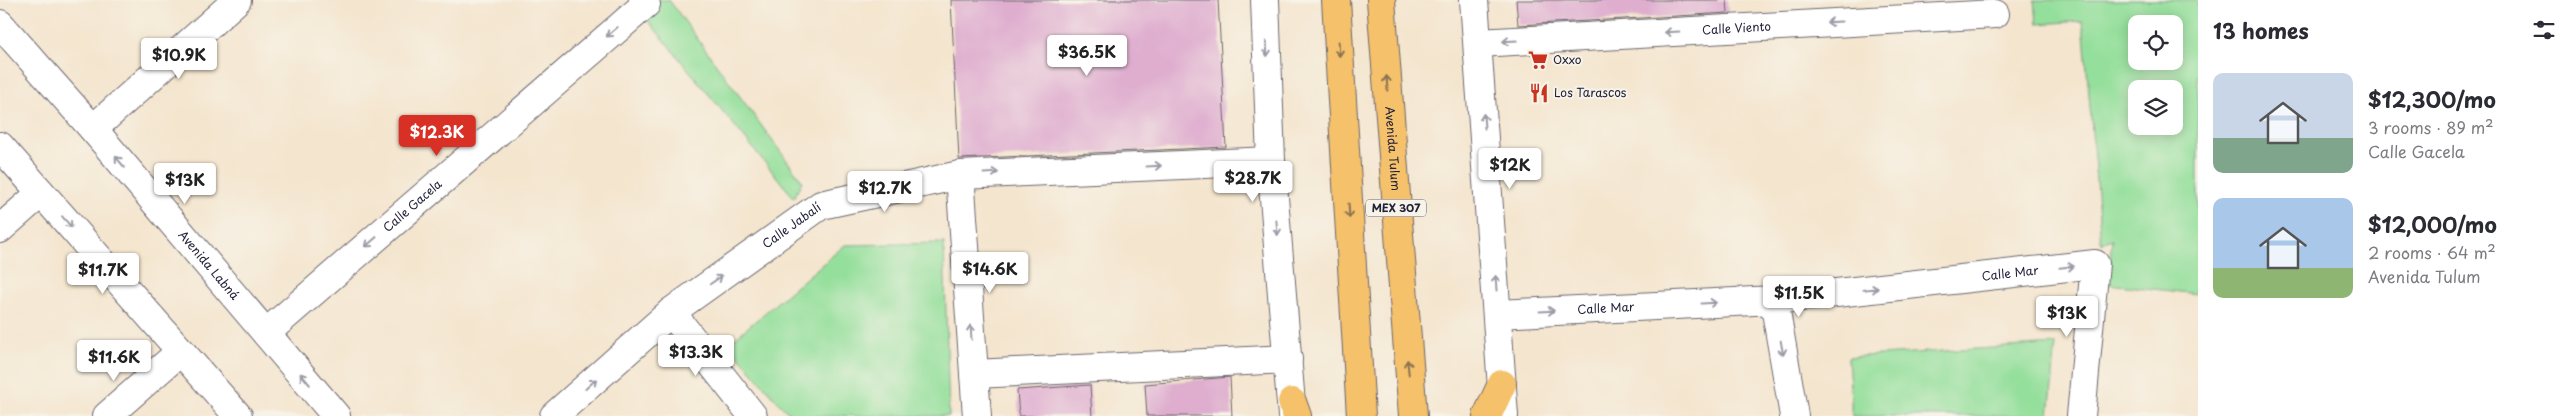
<!DOCTYPE html>
<meta charset="utf-8">
<style>
body{margin:0;font-family:"Playpen Sans",sans-serif;background:#f2f2f3;color:#2b2b33;height:100vh;display:flex;flex-direction:column;font-size:19px;white-space:nowrap}
*{box-sizing:border-box;margin:0}
p{font-size:16px;color:#7c7c81}
.icon{flex:none;width:28px;height:28px;fill:none;stroke:currentColor;stroke-width:2;stroke-linecap:round;stroke-linejoin:round}
.map{position:relative;flex:1;overflow:hidden}
.sheet{display:flex;flex-direction:column;background:#fff;width:375px}
.sheet>*{flex:none}
.fabs{position:absolute;left:2128px;top:15px;display:grid;gap:10px}
.fabs a{display:grid;place-items:center;width:55px;height:55px;border-radius:10px;background:#fff;box-shadow:0 2px 12px #0003;font-size:25px}
.price{position:absolute;translate:-50% -42px;padding:0 11px;border-radius:5px;background:#fff;color:#222;font-size:16px;line-height:32px;filter:drop-shadow(0 1px 2px #0008)}
.price::after{content:'';position:absolute;left:50%;top:30px;width:15px;height:11px;margin-left:-8px;background:inherit;clip-path:polygon(0 0,100% 0,50% 100%)}
.price.current{background:#d93025;color:#fff}
ul{padding:0;list-style:none}
li{display:flex;align-items:center;gap:15px;height:125px;padding:0 15px}
li span{display:grid;place-items:center;flex:none;width:140px;height:100px;border-radius:10px;color:#555}
li>.icon{margin-inline-start:auto}
span .icon{width:60px;height:60px;fill:#fffc;stroke-width:1}
li b{font-size:21px}
h2{display:flex;justify-content:space-between;align-items:center;height:60px;padding:0 15px;font-size:21px}
main{display:flex;flex:1;min-height:0}
.map>svg:first-child{display:block}
</style>
<main>
<div class="map">
<svg width="2198" height="416" viewBox="0 0 2198 416">
<rect width="100%" height="100%" fill="#f7f3e8"/>
<filter id="ink" filterUnits="userSpaceOnUse"><feTurbulence type="fractalNoise" baseFrequency=".02" numOctaves="2"/><feDisplacementMap in="SourceGraphic" scale="10" xChannelSelector="R" yChannelSelector="G"/><feConvolveMatrix kernelMatrix="1 2 1 2 8 2 1 2 1" color-interpolation-filters="sRGB"/></filter>
<filter id="wash" filterUnits="userSpaceOnUse"><feTurbulence type="fractalNoise" baseFrequency=".0096" numOctaves="4" result="noise"/><feDisplacementMap in="SourceGraphic" scale="20" xChannelSelector="R" yChannelSelector="G"/><feGaussianBlur stdDeviation="1.12" result="paint"/><feColorMatrix in="noise" values="0 0 0 0 0 0 0 0 0 0 0 0 0 0 0 0 0 1.4 0 .05"/><feComposite in="paint" operator="in"/></filter>
<g filter="url(#wash)">
<rect width="100%" height="100%" fill="#f4e5ce"/>
<!-- green -->
<g fill="#94df9b" stroke="#5b806b" fill-rule="evenodd">
<path d="M 631,0 L 669,0 L 802,181 L 794,198 Z"/>
<path d="M 2035,0 L 2198,0 L 2198,294 L 2108,284 L 2112,239 L 2101,243 L 2083,21 L 2037,24 ZM 2136,24 L 2174,24 L 2174,61 L 2136,61 ZM 2136,89 L 2174,89 L 2174,126 L 2136,126 Z"/>
<path d="M 944,243 L 949,416 L 794,416 L 784,409 L 728,344 L 845,245 Z"/>
<path d="M 2056,344 L 2049,416 L 1852,416 L 1848,357 Z"/>
</g>
<g id="blocks">
<!-- building -->
<g fill="#dfaecf">
<path d="M 951,0 L 1218,0 L 1226,147 L 959,159 Z"/>
<path d="M 1516,0 L 1727,0 L 1728,13 L 1518,25 Z"/>
<path d="M 1230,377 L 1232,416 L 1147,416 L 1145,384 Z"/>
<path d="M 1090,385 L 1092,416 L 1019,416 L 1017,390 Z"/>
</g>
</g>
</g>
<g filter="url(#ink)">
<use href="#blocks" fill-opacity="0" stroke="#6c666e" stroke-width="1"/>
<g fill="none" stroke-linecap="round" stroke-linejoin="round">
<defs>
<g id="minor">
<path d="M 1265,0 L 1271,161 L 1292,416"/>
<path d="M 1474,0 L 1504,416"/>
<path id="s1" d="M 0,24 L 93,129 L 336,416"/>
<path id="s2" d="M 1478,43 L 1995,14"/>
<path d="M 93,129 L 237,0"/>
<path d="M 0,146 L 238,416"/>
<path d="M 960,175 L 977,416"/>
<path d="M 0,229 L 41,193"/>
<path d="M 1774,300 L 1794,416"/>
<path d="M 671,312 L 753,416"/>
<path id="s3" d="M 1498,314 L 1774,300 L 2095,264 L 2081,416"/>
<path id="s4" d="M 266,333 L 646,4 L 643,0"/>
<path d="M 974,374 L 1288,359"/>
<path d="M 107,416 L 181,351"/>
<path id="s5" d="M 554,416 L 671,312 L 821,205 L 960,175 L 1271,161"/>
</g>
<g id="major">
<path d="M 1336,0 L 1361,416"/>
<path id="s6" d="M 1381,0 L 1413,416"/>
<path d="M 1292,402 L 1297,416"/>
<path d="M 1487,416 L 1502,384"/>
</g>
</defs>
<!-- minor casing -->
<use href="#minor" stroke="#6c666e" stroke-width="30"/>
<!-- major casing -->
<use href="#major" stroke="#6c666e" stroke-width="30"/>
<!-- minor -->
<use href="#minor" stroke="#fff" stroke-width="28"/>
<!-- major -->
<use href="#major" stroke="#f5c16b" stroke-width="28"/>
</g>
<!-- one-way arrows -->
<defs><path id="oneway-shaft" d="M-6 0H5M1.5-3L5.5 0L1.5 3" fill="none" stroke-width="1.6" stroke-linecap="round" stroke-linejoin="round" transform="scale(1.25)"/></defs>
<g stroke="#9c9ca7">
<use href="#oneway-shaft" transform="translate(1834 22) rotate(177)"/>
<use href="#oneway-shaft" transform="translate(612 32) rotate(139)"/>
<use href="#oneway-shaft" transform="translate(1672 32) rotate(177)"/>
<use href="#oneway-shaft" transform="translate(1510 41) rotate(177)"/>
<use href="#oneway-shaft" transform="translate(1267 49) rotate(88)"/>
<use href="#oneway-shaft" transform="translate(1484 121) rotate(-94)"/>
<use href="#oneway-shaft" transform="translate(120 162) rotate(-130)"/>
<use href="#oneway-shaft" transform="translate(1154 166) rotate(-3)"/>
<use href="#oneway-shaft" transform="translate(991 173) rotate(-3)"/>
<use href="#oneway-shaft" transform="translate(67 222) rotate(49)"/>
<use href="#oneway-shaft" transform="translate(1277 228) rotate(85)"/>
<use href="#oneway-shaft" transform="translate(371 242) rotate(139)"/>
<use href="#oneway-shaft" transform="translate(2067 267) rotate(-6)"/>
<use href="#oneway-shaft" transform="translate(716 280) rotate(-35)"/>
<use href="#oneway-shaft" transform="translate(1496 283) rotate(-94)"/>
<use href="#oneway-shaft" transform="translate(1871 289) rotate(-6)"/>
<use href="#oneway-shaft" transform="translate(1709 303) rotate(-3)"/>
<use href="#oneway-shaft" transform="translate(1547 311) rotate(-3)"/>
<use href="#oneway-shaft" transform="translate(971 332) rotate(-94)"/>
<use href="#oneway-shaft" transform="translate(1782 348) rotate(80)"/>
<use href="#oneway-shaft" transform="translate(305 379) rotate(-130)"/>
<use href="#oneway-shaft" transform="translate(591 384) rotate(-42)"/>
</g>
<g stroke="#8c7253">
<use href="#oneway-shaft" transform="translate(1339 49) rotate(87)"/>
<use href="#oneway-shaft" transform="translate(1387 83) rotate(-94)"/>
<use href="#oneway-shaft" transform="translate(1349 211) rotate(87)"/>
<use href="#oneway-shaft" transform="translate(1408 367) rotate(-96)"/>
</g>
</g>
<!-- icons -->
<defs>
<symbol id="supermarket-bare" viewBox="-9 -9 18 18"><path d="M-6-5.5h2.5l.6 2H6L4.5 2H-2.5L-4.4-4H-6ZM-1.5 3.2a1.3 1.3 0 1 0 .1 0ZM3 3.2a1.3 1.3 0 1 0 .1 0Z" fill="#c8321e" stroke="#f7f3e8" stroke-width="2.5" paint-order="stroke"/></symbol>
<symbol id="restaurant-bare" viewBox="-9 -9 18 18"><path d="M-5-6h1v4h1v-4h1v4h1v-4h1v5L-1.5 .5V6h-2V.5L-5-1ZM5-6V6H3V1.5H1.5Q1.5-4 5-6Z" fill="#c8321e" stroke="#f7f3e8" stroke-width="2.5" paint-order="stroke"/></symbol>
</defs>
<g fill-rule="evenodd">
<use href="#supermarket-bare" x="1524" y="46" width="28" height="28"/>
<use href="#restaurant-bare" x="1525" y="79" width="28" height="28"/>
</g>
<g text-anchor="middle" stroke-width="4" stroke-linejoin="round" paint-order="stroke">
<!-- shield labels -->
<rect fill="#f7f3e8" stroke="#62616f" stroke-width="1" x="1366" y="199.5" width="60" height="17" rx="4"/>
<g font-size="11" font-weight="bold" fill="#22223b">
<text x="1396" y="212">MEX 307</text>
</g>
<!-- street labels -->
<g font-size="12" fill="#22223b" stroke="#f7f3e8">
<text dy="4" stroke="none"><textPath href="#s2" startOffset="259">Calle Viento</textPath></text>
<text dy="4" stroke="none"><textPath href="#s6" startOffset="149">Avenida Tulum</textPath></text>
<text dy="4" stroke="none"><textPath href="#s4" startOffset="194">Calle Gacela</textPath></text>
<text dy="4" stroke="none"><textPath href="#s5" startOffset="305">Calle Jabalí</textPath></text>
<text dy="4" stroke="none"><textPath href="#s1" startOffset="319">Avenida Labná</textPath></text>
<text dy="4" stroke="none"><textPath href="#s3" startOffset="514">Calle Mar</textPath></text>
<text dy="4" stroke="none"><textPath href="#s3" startOffset="108">Calle Mar</textPath></text>
</g>
<!-- poi labels -->
<g font-size="12" fill="#22223b" stroke="#f7f3e8" text-anchor="start">
<text x="1553" y="64">Oxxo</text>
<text x="1554" y="97">Los Tarascos</text>
</g>
</g>
</svg>
<div class="fabs">
<a><svg class="icon" aria-label="locate" viewBox="0 0 24 24"><circle cx="12" cy="12" r="6"/><path d="M12 2v4M12 18v4M2 12h4M18 12h4"/></svg></a>
<a><svg class="icon" aria-label="layers" viewBox="0 0 24 24"><path d="M12 4l9 5-9 5-9-5zM3 14l9 5 9-5"/></svg></a>
</div>
<b class="price" style="left:1087px;top:77px">$36.5K</b>
<b class="price" style="left:179px;top:80px">$10.9K</b>
<b class="price current" style="left:437px;top:157px">$12.3K</b>
<b class="price" style="left:1510px;top:190px">$12K</b>
<b class="price" style="left:1253px;top:203px">$28.7K</b>
<b class="price" style="left:185px;top:205px">$13K</b>
<b class="price" style="left:885px;top:213px">$12.7K</b>
<b class="price" style="left:990px;top:294px">$14.6K</b>
<b class="price" style="left:103px;top:295px">$11.7K</b>
<b class="price" style="left:1799px;top:318px">$11.5K</b>
<b class="price" style="left:2067px;top:338px">$13K</b>
<b class="price" style="left:696px;top:377px">$13.3K</b>
<b class="price" style="left:114px;top:382px">$11.6K</b>
</div>
<section class="sheet">
<h2>13 homes<svg class="icon" aria-label="filters" viewBox="0 0 24 24"><path d="M4 7h16M4 17h16"/><circle cx="9" cy="7" r="2"/><circle cx="15" cy="17" r="2"/></svg></h2>
<ul>
<li><span style="background:linear-gradient(#c9d6e8 65%,#7fa58c 0)"><svg class="icon" aria-label="home" viewBox="0 0 24 24"><path d="M3 11l9-7 9 7M6 9v11h12V9"/></svg></span><div><b>$12,300/mo</b><p>3 rooms · 89 m²</p><p>Calle Gacela</p></div></li>
<li><span style="background:linear-gradient(#a9c7e8 70%,#8fb573 0)"><svg class="icon" aria-label="home" viewBox="0 0 24 24"><path d="M3 11l9-7 9 7M6 9v11h12V9"/></svg></span><div><b>$12,000/mo</b><p>2 rooms · 64 m²</p><p>Avenida Tulum</p></div></li>
</ul>
</section>
</main>
